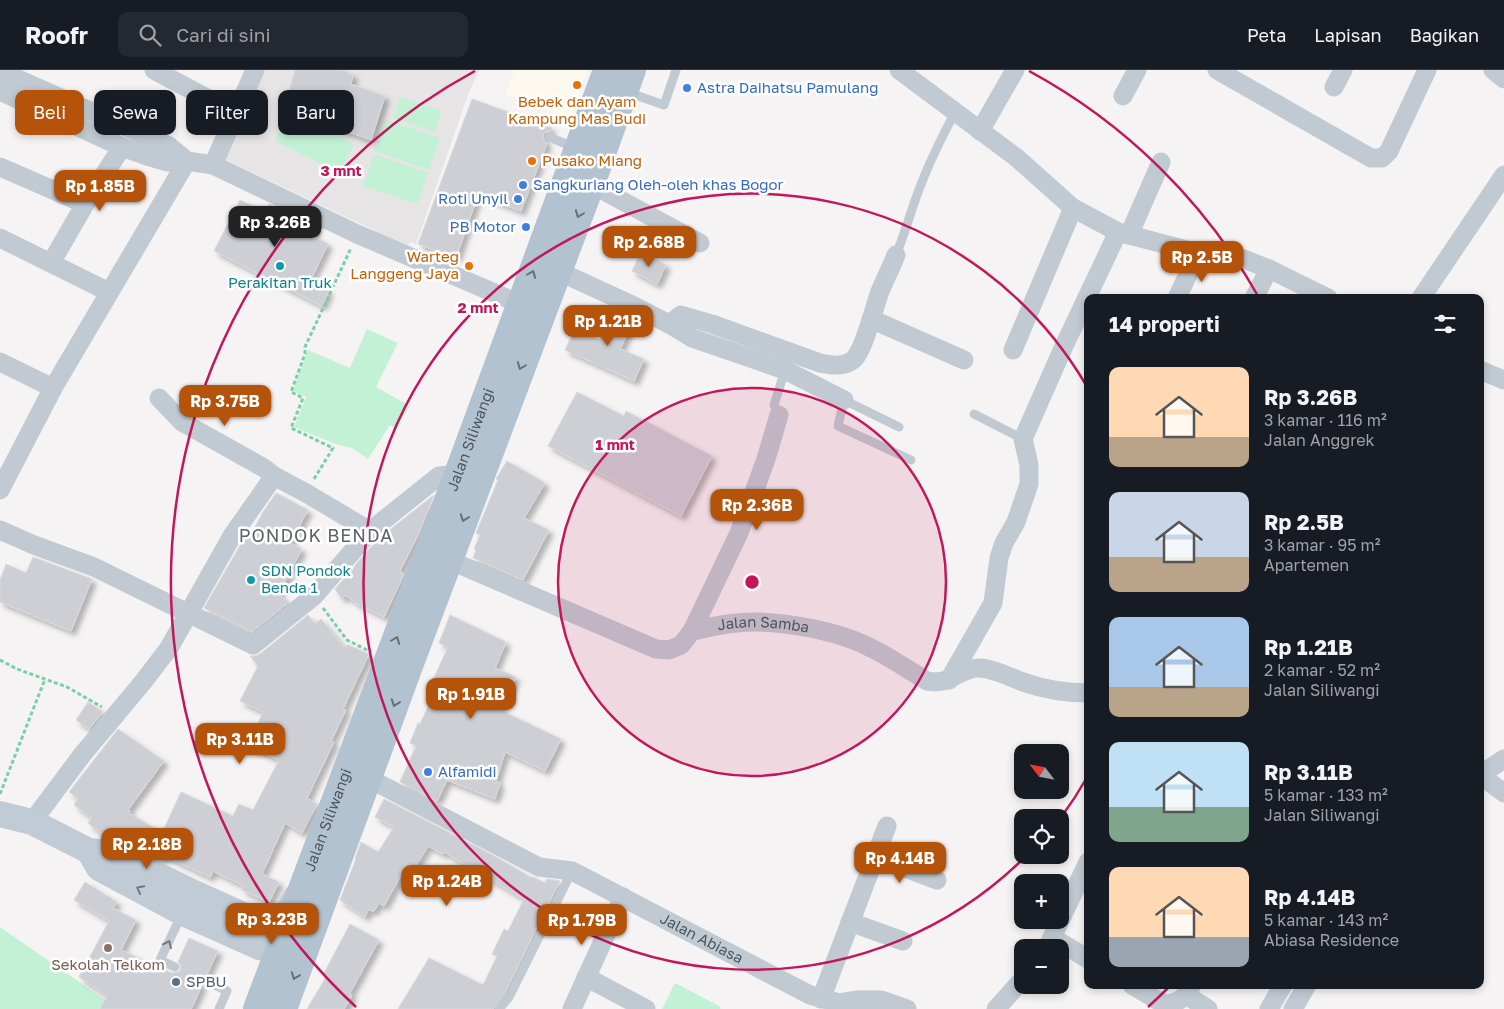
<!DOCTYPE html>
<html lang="id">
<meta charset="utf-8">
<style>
body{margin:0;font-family:"Golos Text",sans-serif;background:#242831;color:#f1f3f6;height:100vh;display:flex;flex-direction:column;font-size:19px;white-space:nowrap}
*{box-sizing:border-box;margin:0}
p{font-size:16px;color:#9ea1a6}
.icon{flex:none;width:28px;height:28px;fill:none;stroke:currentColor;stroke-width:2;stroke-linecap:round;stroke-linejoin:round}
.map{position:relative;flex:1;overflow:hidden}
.sheet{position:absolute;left:1084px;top:224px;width:400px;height:695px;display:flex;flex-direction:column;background:#171b24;border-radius:10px;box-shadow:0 2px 8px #0003}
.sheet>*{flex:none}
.banner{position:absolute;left:15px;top:20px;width:475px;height:45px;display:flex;gap:10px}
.needle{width:32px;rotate:302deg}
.tools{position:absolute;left:1014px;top:674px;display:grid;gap:10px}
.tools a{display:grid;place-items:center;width:55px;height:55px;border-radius:10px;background:#171b24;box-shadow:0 2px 8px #0003;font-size:25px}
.price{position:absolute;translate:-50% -42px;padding:0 11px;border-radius:10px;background:#b45309;color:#fff;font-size:16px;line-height:32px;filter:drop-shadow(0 1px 2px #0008)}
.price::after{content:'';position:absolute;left:50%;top:30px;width:15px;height:11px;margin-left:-8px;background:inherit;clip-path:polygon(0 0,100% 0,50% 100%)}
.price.active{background:#222;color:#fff}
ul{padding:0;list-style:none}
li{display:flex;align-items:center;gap:15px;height:125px;padding:0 25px}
li span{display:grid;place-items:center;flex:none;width:140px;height:100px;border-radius:10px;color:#555}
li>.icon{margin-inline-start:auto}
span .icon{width:60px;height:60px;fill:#fffc;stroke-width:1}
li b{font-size:21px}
h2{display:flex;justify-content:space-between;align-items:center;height:60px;padding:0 25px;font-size:21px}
.tag{padding:0 18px;border-radius:10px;background:#171b24;box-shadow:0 2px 8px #0003;font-size:18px;line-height:45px}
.tag.active{background:#b45309;color:#fff}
header{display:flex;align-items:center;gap:30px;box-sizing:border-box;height:70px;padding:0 25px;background:#171b24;border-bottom:1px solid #363941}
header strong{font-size:24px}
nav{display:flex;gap:28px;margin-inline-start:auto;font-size:18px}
.search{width:350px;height:45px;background:#242831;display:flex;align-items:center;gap:12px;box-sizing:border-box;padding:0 18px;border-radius:10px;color:#9ea1a6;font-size:19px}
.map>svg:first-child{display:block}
</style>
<header>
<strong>Roofr</strong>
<div class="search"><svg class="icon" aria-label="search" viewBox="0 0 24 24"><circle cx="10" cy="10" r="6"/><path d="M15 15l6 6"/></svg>Cari di sini</div>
<nav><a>Peta</a><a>Lapisan</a><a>Bagikan</a></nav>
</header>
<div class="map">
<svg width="1504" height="939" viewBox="0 0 1504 939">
<defs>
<filter id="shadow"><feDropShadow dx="4.5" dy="4.5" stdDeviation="2.5" flood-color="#0004"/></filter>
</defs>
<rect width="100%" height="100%" fill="#f5f3f3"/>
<!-- commercial -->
<path fill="#fdf9ef" d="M 515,0 L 587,0 L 570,49 L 505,24 Z"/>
<!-- education -->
<path fill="#e6e4e5" d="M 263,0 L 479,0 L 469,22 L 416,174 L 410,172 L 406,180 L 373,164 L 374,160 L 223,89 Z"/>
<!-- green -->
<g fill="#c3f1d5">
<path d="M 400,27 L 442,41 L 435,62 L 393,48 Z"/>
<path d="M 289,43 L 354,74 L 340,103 L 275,71 Z"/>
<path d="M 386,50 L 440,68 L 429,100 L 375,81 Z"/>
<path d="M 374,84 L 428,103 L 417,134 L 363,116 Z"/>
<path d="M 367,259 L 398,273 L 376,317 L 410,336 L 395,358 L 390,355 L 368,389 L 352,378 L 335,374 L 294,357 L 306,327 L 293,321 L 308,280 L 350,298 Z"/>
<path d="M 0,857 L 105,930 L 100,939 L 0,939 Z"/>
<path d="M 675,913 L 721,937 L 720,939 L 662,939 Z"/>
</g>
<!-- building -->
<g fill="#cdcfd5" stroke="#d7d9de" filter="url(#shadow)">
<path d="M 295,0 L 343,0 L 353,5 L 351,14 L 385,26 L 371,70 L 284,39 Z"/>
<path d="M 472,29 L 552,58 L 551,61 L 546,62 L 543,65 L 544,70 L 547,73 L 521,141 L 478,125 L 456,188 L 418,174 Z"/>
<path d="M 240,130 L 265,142 L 269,134 L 316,157 L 312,165 L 328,174 L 310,211 L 329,221 L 322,236 L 214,181 Z"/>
<path d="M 641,182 L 666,195 L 657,214 L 632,201 Z"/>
<path d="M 615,239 L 634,249 L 620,279 L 644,289 L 634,311 L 565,280 L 575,258 L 600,270 Z"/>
<path d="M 577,322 L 624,346 L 626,341 L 712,386 L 681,446 L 548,376 Z"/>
<path d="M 507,391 L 545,413 L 524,448 L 549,460 L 523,510 L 473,488 L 476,480 L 474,479 L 480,465 L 476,463 L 498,410 L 496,409 Z"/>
<path d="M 276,423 L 308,440 L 290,473 L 302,479 L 278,525 L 289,532 L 252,562 L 204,538 L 242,472 L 246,466 L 249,468 L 263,442 Z"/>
<path d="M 434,425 L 419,463 L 400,501 L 404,504 L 384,547 L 356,533 L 345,525 L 342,529 L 335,519 L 350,502 L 351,503 L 356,494 L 378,469 Z"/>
<path d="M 33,487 L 92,509 L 71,561 L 0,532 L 0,510 L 6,494 L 26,503 Z"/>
<path d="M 308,545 L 315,554 L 321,549 L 344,577 L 348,575 L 369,584 L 343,639 L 346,640 L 331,671 L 334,672 L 307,728 L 317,734 L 302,763 L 285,753 L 262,804 L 279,812 L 269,832 L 242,820 L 244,816 L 213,801 L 210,807 L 165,786 L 162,790 L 111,765 L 107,768 L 88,753 L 92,748 L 74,735 L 78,728 L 69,722 L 118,659 L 164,691 L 128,740 L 130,741 L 129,743 L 162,763 L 181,722 L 233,746 L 239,734 L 253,740 L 279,690 L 248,676 L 263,642 L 240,631 L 258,596 L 250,586 L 255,586 L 260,584 Z"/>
<path d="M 450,545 L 506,572 L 495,598 L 516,607 L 498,639 L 561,669 L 545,701 L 505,682 L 496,711 L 500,713 L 495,729 L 447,710 L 437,731 L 400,712 L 416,676 L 410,673 L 418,653 L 420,654 L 439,613 L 433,610 L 448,577 L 439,573 Z"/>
<path d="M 88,632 L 103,642 L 89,659 L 76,650 Z"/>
<path d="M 384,729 L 487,782 L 532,808 L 533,807 L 545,813 L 547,809 L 560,811 L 504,924 L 493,939 L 398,939 L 429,888 L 483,915 L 497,886 L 492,884 L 504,859 L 508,861 L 524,829 L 444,782 L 443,784 L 428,776 L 412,802 L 405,798 L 384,836 L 379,833 L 374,841 L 368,840 L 365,847 L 340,830 L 356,789 L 355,789 L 361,772 L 378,782 L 394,757 L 375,747 Z"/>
<path d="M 85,812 L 117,832 L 113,838 L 136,850 L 121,880 L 172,903 L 178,902 L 181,899 L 180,894 L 178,892 L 189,868 L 218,881 L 207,904 L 201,905 L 198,908 L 199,913 L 202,916 L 191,939 L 100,939 L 107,926 L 79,907 L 109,851 L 74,830 Z"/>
<path d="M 350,854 L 379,870 L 350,923 L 352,925 L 344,939 L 307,939 L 326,907 L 323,905 Z"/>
</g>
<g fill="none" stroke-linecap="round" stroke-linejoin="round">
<!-- path -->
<g stroke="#7ad0a6" stroke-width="3" stroke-dasharray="4 2.5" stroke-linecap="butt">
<path d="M 314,409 L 333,378 L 291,358 L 303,328 L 291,322 L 305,284 L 305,277 L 351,178"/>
<path d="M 323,538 L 347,570 L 369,581"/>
<path d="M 0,590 L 17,599 L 67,617 L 102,637"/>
<path d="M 0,724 L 45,609"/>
</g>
<!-- lane -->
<g stroke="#c1cad2" stroke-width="9">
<path d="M 627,22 L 664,35 L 676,0"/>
<path d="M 549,67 L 576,78"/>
<path d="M 896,185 C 906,161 912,136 922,112 C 931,88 943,65 955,42"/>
<path d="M 974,344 L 1023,369"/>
<path d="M 779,345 L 774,335 L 785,300"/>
<path d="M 899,357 L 844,330 L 838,356 L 911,390"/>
<path d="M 175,897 L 160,890 L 182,844"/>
<path d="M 204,910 L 227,921 L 219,939"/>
<path d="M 499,939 L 509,927 L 572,801"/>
</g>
<!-- street -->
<g stroke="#c1cad2" stroke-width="19">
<path d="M 154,0 L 235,43"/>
<path d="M 899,0 L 1017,88 L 1073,138 L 1118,162 L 1198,183 L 1231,184 L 1269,199 L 1328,228"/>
<path d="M 1217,0 L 1371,88 L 1382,88 L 1389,81 L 1427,0"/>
<path d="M 1493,0 L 1504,9"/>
<path d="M 0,1 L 169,76 L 187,91"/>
<path d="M 1334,17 L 1343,0"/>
<path d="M 0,21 L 122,77 L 147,86 L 168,92 L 187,91 L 213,95 L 357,164 L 520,234"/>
<path d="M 1123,26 L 1137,0"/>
<path d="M 980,61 L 1015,0"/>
<path d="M 213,95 L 255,0"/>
<path d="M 0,97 L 85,134"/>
<path d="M 591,114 L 700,173"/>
<path d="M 1129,165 L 1161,92"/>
<path d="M 0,168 L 109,222"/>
<path d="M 51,193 L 85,134 L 122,77"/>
<path d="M 558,201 L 636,237 L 669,254 L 692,268 L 785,300 L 844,330"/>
<path d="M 1177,228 L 1198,183"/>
<path d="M 1254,228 L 1269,199"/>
<path d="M 1421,228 L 1504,105"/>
<path d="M 871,249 L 964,290"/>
<path d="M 669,254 L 681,245 L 712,254 L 820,293 C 831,295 844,298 854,289 C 864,279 874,239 879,224 C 884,211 891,198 896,185"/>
<path d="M 1013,280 L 1073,138"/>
<path d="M 0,292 L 53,318"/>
<path d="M 1480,300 L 1504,310"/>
<path d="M 159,328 L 182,352 L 264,398 L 274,406"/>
<path d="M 0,420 L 53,318 L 187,91"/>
<path d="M 0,460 L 34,475 L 94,497 L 253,575 L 314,526 L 370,461 L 439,406 L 458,404"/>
<path d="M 449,490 L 656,579 L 669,580 L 681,575 L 692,561 L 739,463 L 766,389 L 779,345"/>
<path id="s1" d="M 692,561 C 707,558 722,554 737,553 C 775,549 837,560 871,578 C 890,587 908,600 927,611 C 951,616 959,598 978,598 C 993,598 1009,607 1023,612 C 1043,619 1066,623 1088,623"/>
<path d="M 949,610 L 993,533 L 999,488 L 1004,473 L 1016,452 L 1029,414 L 1029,395 L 1023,369 L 1064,276 L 1118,162"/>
<path d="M 1480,705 L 1504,723"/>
<path d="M 1480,705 L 1504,689"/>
<path id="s2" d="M 368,708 L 539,797 L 572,801 L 810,925 L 839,933 L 858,930 L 881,930 L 907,939"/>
<path d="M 32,752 L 82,685 L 143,612 L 169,578 L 232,466 L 274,406 L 306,423 L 370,461"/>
<path d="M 874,786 L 937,810"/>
<path d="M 850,852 L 903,871"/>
<path d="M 1053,868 L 1088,889"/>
<path d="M 1047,878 L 1088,792"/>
<path d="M 586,907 L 646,939"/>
<path d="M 1132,915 L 1172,939"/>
<path d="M 1186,925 L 1208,939"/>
<path d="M 821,929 L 887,756"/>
<path d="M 1164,934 C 1179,934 1185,927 1192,915"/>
<path d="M 572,939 L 623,827"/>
<path d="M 996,939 L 1022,910"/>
<path d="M 1269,939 L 1283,915"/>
<path d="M 1293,939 L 1307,915"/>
</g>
<!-- secondary -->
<g stroke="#c1cbd6" stroke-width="26">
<path d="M 0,744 L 32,752 L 89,781 L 112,783 L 192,822 L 263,854 C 284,855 286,844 296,827"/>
<path d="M 89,781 L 99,798 L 183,843 L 259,877 L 280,881 L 300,875"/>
</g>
<!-- primary -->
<g stroke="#b3c2d1" stroke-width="28">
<path id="s3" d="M 257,939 L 458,404 L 607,0"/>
<path d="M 283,939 L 409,596 L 591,114 L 632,0"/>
</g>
</g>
<!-- one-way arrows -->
<defs><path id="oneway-chevron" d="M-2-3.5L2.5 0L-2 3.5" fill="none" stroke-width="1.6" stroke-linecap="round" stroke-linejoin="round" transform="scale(1.25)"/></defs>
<g stroke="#64717d">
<use href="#oneway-chevron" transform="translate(579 144) rotate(111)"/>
<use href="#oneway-chevron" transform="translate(532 204) rotate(-69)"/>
<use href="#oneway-chevron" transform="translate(521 296) rotate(111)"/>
<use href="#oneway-chevron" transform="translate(464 448) rotate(110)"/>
<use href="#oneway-chevron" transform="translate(396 570) rotate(-69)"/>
<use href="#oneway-chevron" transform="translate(395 633) rotate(110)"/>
<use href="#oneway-chevron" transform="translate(295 906) rotate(110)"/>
</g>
<use stroke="#6e7984" href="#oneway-chevron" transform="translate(140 819) rotate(-152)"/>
<use stroke="#6e7983" href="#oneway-chevron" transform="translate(168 874) rotate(-65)"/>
<!-- distance rings -->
<circle cx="752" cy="512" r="194" fill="#c2185b" fill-opacity=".12"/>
<g fill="none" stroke="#c2185b" stroke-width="2.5">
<circle cx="752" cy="512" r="194"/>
<path d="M1086 709A388 388 0 0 1 1062 746M1026 786A388 388 0 1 1 1086 315"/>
<path d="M1170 916A581 581 0 0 1 1148 937M356 937A581 581 0 0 1 475 1M1029 1A581 581 0 0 1 1258 226"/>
</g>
<!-- markers -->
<g fill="#e8710a" stroke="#fff" stroke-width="2">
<circle cx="577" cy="15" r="5"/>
<circle cx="532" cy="91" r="5"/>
<circle cx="469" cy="196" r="5"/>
</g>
<g fill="#3f7fe0" stroke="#fff" stroke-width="2">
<circle cx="687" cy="18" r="5"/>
<circle cx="523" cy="115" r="5"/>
<circle cx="518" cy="129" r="5"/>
<circle cx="526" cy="157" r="5"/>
<circle cx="428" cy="702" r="5"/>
</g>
<g fill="#0f9aa8" stroke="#fff" stroke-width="2">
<circle cx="280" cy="196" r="5"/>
<circle cx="251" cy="510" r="5"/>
</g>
<circle fill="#8d6e63" stroke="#fff" stroke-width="2" cx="108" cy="878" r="5"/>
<circle fill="#5c6f8a" stroke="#fff" stroke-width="2" cx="176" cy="912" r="5"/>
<g text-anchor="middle" stroke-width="5" stroke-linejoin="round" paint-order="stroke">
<!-- shop labels -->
<g font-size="15" fill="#366cbe" stroke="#fff" text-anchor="start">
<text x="697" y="23">Astra Daihatsu Pamulang</text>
<text x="533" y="120">Sangkuriang Oleh-oleh khas Bogor</text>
<text x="508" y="134" text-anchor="end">Roti Unyil</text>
<text x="516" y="162" text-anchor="end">PB Motor</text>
<text x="438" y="707">Alfamidi</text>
</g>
<!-- food labels -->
<g font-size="15" fill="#c56008" stroke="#fff">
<text x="577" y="37">Bebek dan Ayam<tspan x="577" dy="17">Kampung Mas Budi</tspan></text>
<text x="542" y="96" text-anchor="start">Pusako Miang</text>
<text x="459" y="192" text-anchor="end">Warteg<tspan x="459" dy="17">Langgeng Jaya</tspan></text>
</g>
<!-- culture labels -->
<g font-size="15" fill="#0d838f" stroke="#fff">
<text x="280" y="218">Perakitan Truk</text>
<text x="261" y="506" text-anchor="start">SDN Pondok<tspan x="261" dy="17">Benda 1</tspan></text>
</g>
<!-- street labels -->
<g font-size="15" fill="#4a5661" stroke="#fff">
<text dy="5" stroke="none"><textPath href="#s3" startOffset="608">Jalan Siliwangi</textPath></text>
<text dy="5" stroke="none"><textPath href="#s1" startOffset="72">Jalan Samba</textPath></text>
<text dy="5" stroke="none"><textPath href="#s3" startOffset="202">Jalan Siliwangi</textPath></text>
<text dy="5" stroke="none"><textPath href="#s2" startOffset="372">Jalan Abiasa</textPath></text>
</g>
<!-- education labels -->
<g font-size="15" fill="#785e54" stroke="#fff">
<text x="108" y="900">Sekolah Telkom</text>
</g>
<!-- service labels -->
<g font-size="15" fill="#4e5e75" stroke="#fff" text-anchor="start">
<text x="186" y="917">SPBU</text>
</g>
<!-- quarter labels -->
<g font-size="18" letter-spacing="1" fill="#5f6368" stroke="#fff">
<text x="316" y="472">PONDOK BENDA</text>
</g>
</g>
<circle cx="752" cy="512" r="8" fill="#c2185b" stroke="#fff" stroke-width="2.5"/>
<g font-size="15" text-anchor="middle" font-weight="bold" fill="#c2185b" stroke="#fff" stroke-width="5" stroke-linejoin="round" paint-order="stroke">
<text x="341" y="106">3 mnt</text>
<text x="478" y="243">2 mnt</text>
<text x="615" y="380">1 mnt</text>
</g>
</svg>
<div class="tools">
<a><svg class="needle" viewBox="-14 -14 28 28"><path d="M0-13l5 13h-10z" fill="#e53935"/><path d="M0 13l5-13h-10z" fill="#9ea1a6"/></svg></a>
<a><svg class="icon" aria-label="locate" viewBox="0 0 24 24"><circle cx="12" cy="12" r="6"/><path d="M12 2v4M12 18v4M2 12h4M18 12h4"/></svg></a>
<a>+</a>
<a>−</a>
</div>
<b class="price" style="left:100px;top:142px">Rp 1.85B</b>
<b class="price active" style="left:275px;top:178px">Rp 3.26B</b>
<b class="price" style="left:649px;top:198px">Rp 2.68B</b>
<b class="price" style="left:1202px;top:213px">Rp 2.5B</b>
<b class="price" style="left:608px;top:277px">Rp 1.21B</b>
<b class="price" style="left:225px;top:357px">Rp 3.75B</b>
<b class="price" style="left:757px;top:461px">Rp 2.36B</b>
<b class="price" style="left:471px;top:650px">Rp 1.91B</b>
<b class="price" style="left:240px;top:695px">Rp 3.11B</b>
<b class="price" style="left:147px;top:800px">Rp 2.18B</b>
<b class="price" style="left:900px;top:814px">Rp 4.14B</b>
<b class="price" style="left:447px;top:837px">Rp 1.24B</b>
<b class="price" style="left:272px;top:875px">Rp 3.23B</b>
<b class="price" style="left:582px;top:876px">Rp 1.79B</b>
<div class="banner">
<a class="tag active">Beli</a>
<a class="tag">Sewa</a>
<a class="tag">Filter</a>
<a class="tag">Baru</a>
</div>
<section class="sheet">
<h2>14 properti<svg class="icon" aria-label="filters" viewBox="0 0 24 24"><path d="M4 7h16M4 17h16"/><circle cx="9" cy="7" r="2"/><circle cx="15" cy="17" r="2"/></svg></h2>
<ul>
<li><span style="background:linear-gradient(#ffd9b3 70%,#b9a48a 0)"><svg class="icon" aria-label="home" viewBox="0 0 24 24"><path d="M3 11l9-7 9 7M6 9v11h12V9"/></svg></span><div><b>Rp 3.26B</b><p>3 kamar · 116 m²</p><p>Jalan Anggrek</p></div></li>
<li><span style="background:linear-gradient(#c9d6e8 65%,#b9a48a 0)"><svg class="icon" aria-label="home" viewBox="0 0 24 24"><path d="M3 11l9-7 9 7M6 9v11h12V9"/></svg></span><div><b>Rp 2.5B</b><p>3 kamar · 95 m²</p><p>Apartemen</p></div></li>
<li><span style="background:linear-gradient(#a9c7e8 70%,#b9a48a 0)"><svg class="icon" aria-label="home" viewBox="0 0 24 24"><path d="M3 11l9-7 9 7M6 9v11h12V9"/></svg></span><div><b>Rp 1.21B</b><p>2 kamar · 52 m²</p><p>Jalan Siliwangi</p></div></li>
<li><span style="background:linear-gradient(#bfe0f5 65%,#7fa58c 0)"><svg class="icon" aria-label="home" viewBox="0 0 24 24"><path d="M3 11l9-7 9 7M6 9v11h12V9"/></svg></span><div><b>Rp 3.11B</b><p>5 kamar · 133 m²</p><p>Jalan Siliwangi</p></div></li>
<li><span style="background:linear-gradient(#ffd9b3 70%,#9aa5b1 0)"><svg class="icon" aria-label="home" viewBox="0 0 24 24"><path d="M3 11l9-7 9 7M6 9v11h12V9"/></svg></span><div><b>Rp 4.14B</b><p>5 kamar · 143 m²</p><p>Abiasa Residence</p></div></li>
</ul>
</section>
</div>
